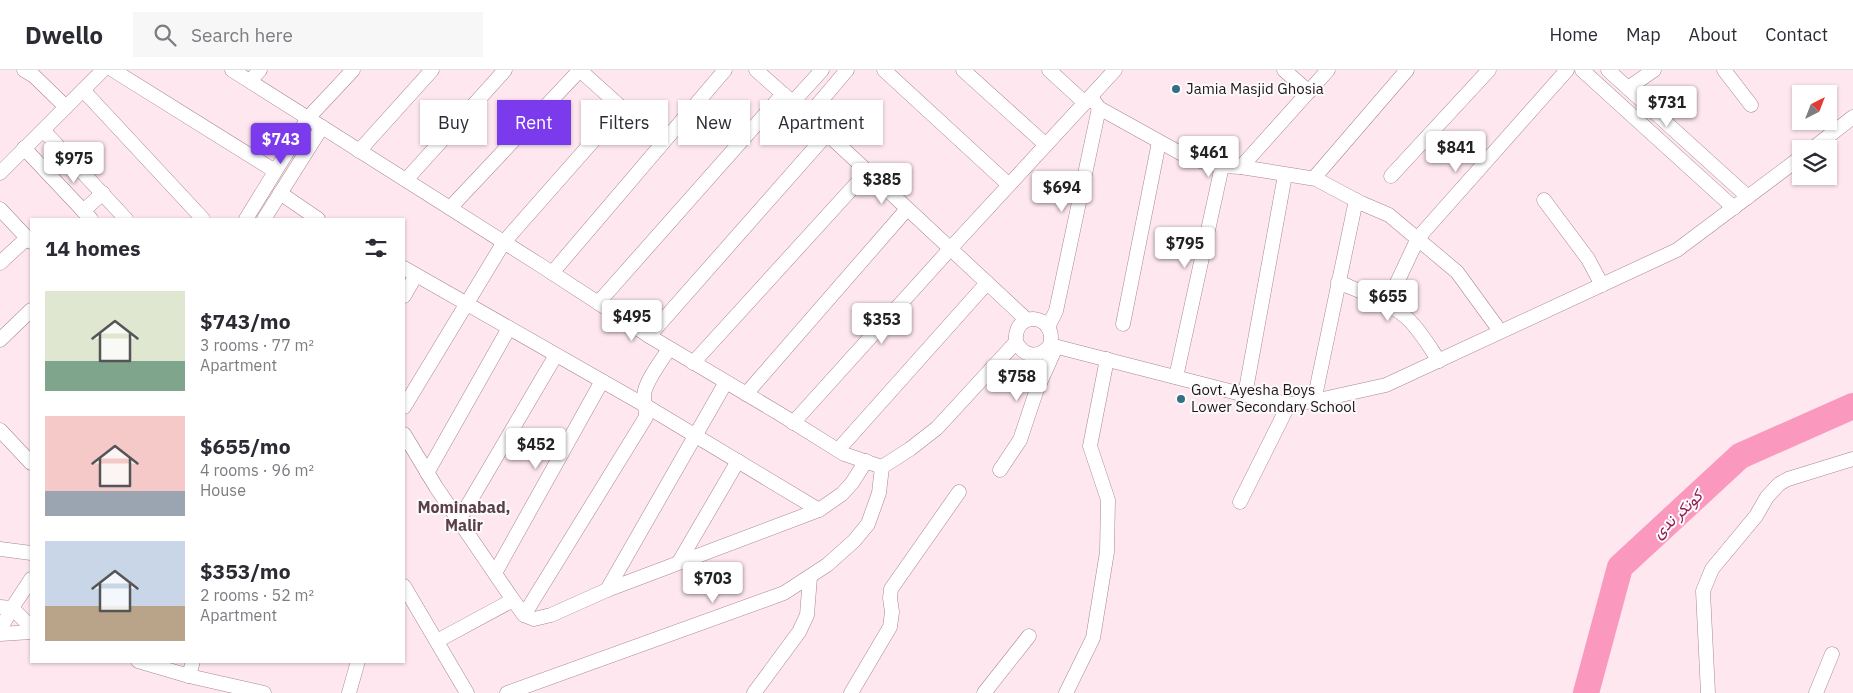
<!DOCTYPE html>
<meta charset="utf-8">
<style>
body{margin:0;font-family:"IBM Plex Sans",Vazirmatn,sans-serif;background:#f7f7f7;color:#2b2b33;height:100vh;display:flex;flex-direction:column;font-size:19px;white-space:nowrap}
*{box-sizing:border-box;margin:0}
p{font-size:16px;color:#7c7c81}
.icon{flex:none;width:28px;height:28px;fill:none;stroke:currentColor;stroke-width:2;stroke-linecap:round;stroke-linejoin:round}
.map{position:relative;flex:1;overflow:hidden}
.details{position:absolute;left:30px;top:148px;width:375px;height:445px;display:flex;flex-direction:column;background:#fff;border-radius:0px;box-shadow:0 1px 4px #0004}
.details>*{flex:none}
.guide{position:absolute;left:420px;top:30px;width:475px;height:45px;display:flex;gap:10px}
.needle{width:32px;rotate:42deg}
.controls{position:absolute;left:1792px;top:15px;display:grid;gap:10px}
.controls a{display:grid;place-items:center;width:45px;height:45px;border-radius:0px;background:#fff;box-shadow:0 1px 4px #0004;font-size:25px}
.price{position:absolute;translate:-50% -42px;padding:0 11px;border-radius:5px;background:#fff;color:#222;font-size:16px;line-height:32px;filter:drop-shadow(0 1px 2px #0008)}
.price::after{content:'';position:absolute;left:50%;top:30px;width:15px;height:11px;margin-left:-8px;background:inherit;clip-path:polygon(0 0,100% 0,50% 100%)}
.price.on{background:#7c3aed;color:#fff}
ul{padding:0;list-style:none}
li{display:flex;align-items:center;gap:15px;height:125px;padding:0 15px}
li span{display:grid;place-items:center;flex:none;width:140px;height:100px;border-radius:0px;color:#555}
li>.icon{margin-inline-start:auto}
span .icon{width:60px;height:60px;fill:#fffc;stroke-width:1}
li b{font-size:21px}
h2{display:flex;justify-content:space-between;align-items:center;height:60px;padding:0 15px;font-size:21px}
.tag{padding:0 18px;border-radius:0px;background:#fff;box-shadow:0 1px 4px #0004;font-size:18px;line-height:45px}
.tag.on{background:#7c3aed;color:#fff}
header{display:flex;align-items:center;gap:30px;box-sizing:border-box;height:70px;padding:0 25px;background:#fff;border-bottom:1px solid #e1e1e2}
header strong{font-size:24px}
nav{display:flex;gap:28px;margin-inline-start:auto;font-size:18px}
.search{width:350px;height:45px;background:#f7f7f7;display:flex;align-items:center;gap:12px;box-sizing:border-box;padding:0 18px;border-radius:0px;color:#7c7c81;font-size:19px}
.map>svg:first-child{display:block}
</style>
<header>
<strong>Dwello</strong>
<div class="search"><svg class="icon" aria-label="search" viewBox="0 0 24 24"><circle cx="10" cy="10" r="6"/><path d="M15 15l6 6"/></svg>Search here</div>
<nav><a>Home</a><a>Map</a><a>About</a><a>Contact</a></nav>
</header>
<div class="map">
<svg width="1853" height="623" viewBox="0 0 1853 623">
<rect width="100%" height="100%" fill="#fee7ef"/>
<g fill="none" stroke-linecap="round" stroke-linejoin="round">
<!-- river -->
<path stroke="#fa98bd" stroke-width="26" d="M 1586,623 L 1620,497 L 1740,386 L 1853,336"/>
<defs>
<g id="minor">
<path d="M 24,0 L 34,6 L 66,37"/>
<path d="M 113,0 L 275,101"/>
<path d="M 232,0 L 540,195 L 649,266 L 780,344 L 844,384 L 882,397 L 910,379 L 937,358 L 1016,272 C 1013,238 1058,244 1050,275 C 1040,289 1024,287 1016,272"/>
<path d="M 756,0 L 808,46 L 1027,250"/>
<path d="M 884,0 L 1009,115"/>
<path d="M 963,0 L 1046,75"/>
<path d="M 1049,0 L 1085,33"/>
<path d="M 1284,0 L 1309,22"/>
<path d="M 1582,0 L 1734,138"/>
<path d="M 1608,0 L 1748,127"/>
<path d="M 1724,0 L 1751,35"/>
<path d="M 250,11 L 260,0"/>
<path d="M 1628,18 L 1654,0"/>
<path d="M 83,20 L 203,149"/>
<path d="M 1091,27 L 1099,38 L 1191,89 L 1222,96 L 1241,97 L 1316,109 L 1361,133 L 1389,145 L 1457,202 L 1500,261"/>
<path d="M 793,32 L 822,0"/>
<path d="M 808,46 L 847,0"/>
<path d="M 43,60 L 126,149"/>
<path d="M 24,78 L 91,149"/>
<path d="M 1812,79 L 1853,47"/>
<path d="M 359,81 L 432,0"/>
<path d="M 1241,97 L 1328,0"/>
<path d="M 0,103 L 103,0"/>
<path d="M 1391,106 L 1489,0"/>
<path d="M 1314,108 L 1407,0"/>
<path d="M 406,110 L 505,0"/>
<path d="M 280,123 L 318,149"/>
<path d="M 1544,130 L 1588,189 L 1602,215"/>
<path d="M 450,138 L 578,2 L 583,3 L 662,74"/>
<path d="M 0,139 L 31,172"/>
<path d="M 83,141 L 103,123"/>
<path d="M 246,149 L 308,48 L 353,0"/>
<path d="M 264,149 L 322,57"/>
<path d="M 0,193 L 27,168"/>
<path d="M 404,198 L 646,336 L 819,440"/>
<path d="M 552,203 L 725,0"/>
<path d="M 1338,212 C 1361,222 1388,231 1407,248 C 1420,260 1429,276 1439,291"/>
<path d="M 404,226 L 416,205"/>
<path d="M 598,233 L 783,24"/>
<path d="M 1387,234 L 1418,168 L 1567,0"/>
<path d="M 1123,254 L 1159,72"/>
<path d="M 1048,257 L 1056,241 L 1099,38"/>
<path d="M 649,266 L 827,64"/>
<path d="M 0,270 L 31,240"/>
<path d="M 1050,275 L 1245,325 L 1289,334 L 1314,331 L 1386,315 L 1677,180 L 1801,87"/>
<path d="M 693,293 L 867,102"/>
<path d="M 1176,307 L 1222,96"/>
<path d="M 746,324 L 907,139"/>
<path d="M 1245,325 L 1285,105"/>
<path d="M 1314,331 L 1356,130"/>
<path d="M 404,337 L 504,172 L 622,38"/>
<path d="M 793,353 L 950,179 L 1115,0"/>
<path d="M 0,360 L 31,393"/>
<path d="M 404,364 L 436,417 L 513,530 L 524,545 L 534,549 L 551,545 L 607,520 L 819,440 L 842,424 L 852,413 L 866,391"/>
<path d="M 838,380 L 987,213"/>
<path d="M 1000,400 L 1020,370 L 1036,322 L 1056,277"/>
<path d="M 427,403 L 509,258"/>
<path d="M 1240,432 L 1289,334"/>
<path d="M 459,450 L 556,285"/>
<path d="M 0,479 L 31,483"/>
<path d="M 679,492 L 738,391"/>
<path d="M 495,503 L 602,311"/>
<path d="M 404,516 L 467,623"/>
<path d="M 607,520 L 726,312"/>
<path d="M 0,537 L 12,538 L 31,557"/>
<path d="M 524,545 L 646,347 C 646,339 644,333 644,326 C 644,313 662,290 669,279"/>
<path d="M 0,560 L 12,538 L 31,509"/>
<path d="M 0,564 L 31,562"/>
<path d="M 437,571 L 513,530"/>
<path d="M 138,591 L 189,606 L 264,623"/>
<path d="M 189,606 L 193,591"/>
<path d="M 349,623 L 358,591"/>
<path d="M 507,623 L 784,523 L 827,495 L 854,471 L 868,454 L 879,423 L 882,397"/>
<path d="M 754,623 L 799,562 L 807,545 L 810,507"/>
<path d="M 851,623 L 890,557 L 892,542 L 890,528 L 891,519 L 959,422"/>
<path d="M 984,623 L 1029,566"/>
<path d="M 1066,623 L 1093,568 L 1107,482 L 1108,430 L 1090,376 L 1107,289"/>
<path d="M 1708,623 L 1703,521 L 1712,499 L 1756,446 L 1767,427 L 1779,414 L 1788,409 L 1853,389"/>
<path d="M 1816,623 L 1832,584"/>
</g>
</defs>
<!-- minor casing -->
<use href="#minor" stroke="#a88792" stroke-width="15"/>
<!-- minor -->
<use href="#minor" stroke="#fff" stroke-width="14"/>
</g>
<!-- markers -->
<g fill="#346e87" stroke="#fbfbfb" stroke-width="2">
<circle cx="1176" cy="19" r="5"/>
<circle cx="1181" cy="329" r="5"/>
</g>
<g text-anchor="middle" stroke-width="4" stroke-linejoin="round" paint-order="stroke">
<!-- poi labels -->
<g font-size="15" fill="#211519" stroke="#fbfbfb" text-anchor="start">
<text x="1186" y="24">Jamia Masjid Ghosia</text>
<text x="1191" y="325">Govt. Ayesha Boys<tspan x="1191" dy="17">Lower Secondary School</tspan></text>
</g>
<!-- neighbourhood labels -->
<g font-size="16" font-weight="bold" fill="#5b3e49" stroke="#fbfbfb">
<text x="464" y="443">Mominabad,<tspan x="464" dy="18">Malir</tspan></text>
</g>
<!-- water labels -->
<g font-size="16" font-style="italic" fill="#8f1e55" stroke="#fbfbfb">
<text transform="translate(1677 444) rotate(-43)" y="6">کونکر ندی</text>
</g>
</g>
</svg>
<div class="controls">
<a><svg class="needle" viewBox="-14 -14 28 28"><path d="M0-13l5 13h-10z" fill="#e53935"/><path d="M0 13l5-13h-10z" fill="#7c7c81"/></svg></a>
<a><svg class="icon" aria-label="layers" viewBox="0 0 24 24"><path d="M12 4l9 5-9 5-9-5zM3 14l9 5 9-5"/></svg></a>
</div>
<b class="price" style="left:1667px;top:58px">$731</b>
<b class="price on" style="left:281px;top:95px">$743</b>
<b class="price" style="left:1456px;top:103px">$841</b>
<b class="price" style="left:1209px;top:108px">$461</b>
<b class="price" style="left:74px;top:114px">$975</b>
<b class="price" style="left:882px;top:135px">$385</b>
<b class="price" style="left:1062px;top:143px">$694</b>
<b class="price" style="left:1185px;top:199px">$795</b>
<b class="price" style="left:1388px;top:252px">$655</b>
<b class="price" style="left:632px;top:272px">$495</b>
<b class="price" style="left:882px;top:275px">$353</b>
<b class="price" style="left:1017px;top:332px">$758</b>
<b class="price" style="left:536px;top:400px">$452</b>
<b class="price" style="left:713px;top:534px">$703</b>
<div class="guide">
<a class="tag">Buy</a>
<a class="tag on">Rent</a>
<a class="tag">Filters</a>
<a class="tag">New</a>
<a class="tag">Apartment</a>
</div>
<section class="details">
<h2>14 homes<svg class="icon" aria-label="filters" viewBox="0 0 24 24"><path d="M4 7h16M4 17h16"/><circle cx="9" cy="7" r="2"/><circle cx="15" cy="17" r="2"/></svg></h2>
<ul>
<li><span style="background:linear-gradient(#dfe7d0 70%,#7fa58c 0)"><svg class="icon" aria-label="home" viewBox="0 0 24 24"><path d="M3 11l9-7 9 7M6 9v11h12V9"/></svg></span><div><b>$743/mo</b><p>3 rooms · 77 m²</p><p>Apartment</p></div></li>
<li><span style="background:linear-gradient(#f6c9c9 75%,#9aa5b1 0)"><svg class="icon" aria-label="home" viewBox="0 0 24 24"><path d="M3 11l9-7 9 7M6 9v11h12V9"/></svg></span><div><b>$655/mo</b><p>4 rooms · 96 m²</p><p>House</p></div></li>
<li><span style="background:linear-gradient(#c9d6e8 65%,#b9a48a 0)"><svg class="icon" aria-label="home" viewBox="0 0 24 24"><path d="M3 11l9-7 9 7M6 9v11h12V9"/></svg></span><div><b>$353/mo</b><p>2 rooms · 52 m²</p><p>Apartment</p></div></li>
</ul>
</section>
</div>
